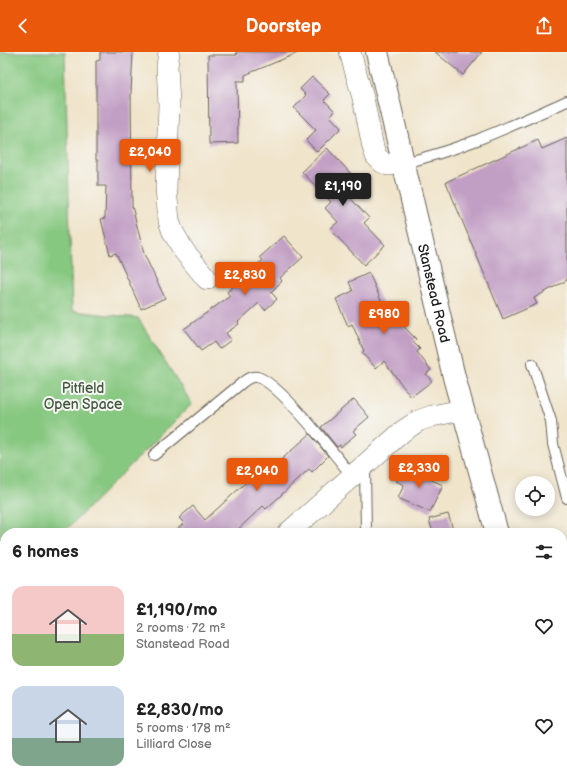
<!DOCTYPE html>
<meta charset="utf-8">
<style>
body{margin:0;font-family:"Balsamiq Sans",sans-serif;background:#f6f6f6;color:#222;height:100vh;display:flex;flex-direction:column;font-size:15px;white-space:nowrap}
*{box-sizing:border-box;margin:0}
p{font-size:13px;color:#767676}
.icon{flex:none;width:22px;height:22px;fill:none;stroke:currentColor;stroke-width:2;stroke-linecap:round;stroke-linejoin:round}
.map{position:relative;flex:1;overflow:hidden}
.sheet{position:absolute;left:0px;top:476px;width:567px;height:256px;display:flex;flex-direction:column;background:#fff;border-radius:16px 16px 0 0;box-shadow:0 2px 10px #0003}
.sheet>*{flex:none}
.fabs{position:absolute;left:515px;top:424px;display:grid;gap:8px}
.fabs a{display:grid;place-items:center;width:40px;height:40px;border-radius:50%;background:#fff;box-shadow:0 2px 10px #0003;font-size:20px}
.price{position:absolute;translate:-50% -34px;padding:0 9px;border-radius:4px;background:#ea580c;color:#fff;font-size:13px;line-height:26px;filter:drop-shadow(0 1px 2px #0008)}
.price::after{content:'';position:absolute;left:50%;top:24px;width:12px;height:9px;margin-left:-6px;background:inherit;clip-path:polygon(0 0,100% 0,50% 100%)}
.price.selected{background:#222;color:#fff}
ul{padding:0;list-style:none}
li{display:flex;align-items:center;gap:12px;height:100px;padding:0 12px}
li span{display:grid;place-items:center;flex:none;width:112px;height:80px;border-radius:12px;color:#555}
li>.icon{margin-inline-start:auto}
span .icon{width:48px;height:48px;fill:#fffc;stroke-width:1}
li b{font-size:17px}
h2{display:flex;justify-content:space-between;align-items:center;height:48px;padding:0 12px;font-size:17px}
header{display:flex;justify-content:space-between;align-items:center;height:52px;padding:0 12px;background:#ea580c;color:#fff;font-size:18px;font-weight:600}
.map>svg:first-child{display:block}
</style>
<header><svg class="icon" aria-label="back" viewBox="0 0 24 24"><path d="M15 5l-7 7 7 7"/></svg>Doorstep<svg class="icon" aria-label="share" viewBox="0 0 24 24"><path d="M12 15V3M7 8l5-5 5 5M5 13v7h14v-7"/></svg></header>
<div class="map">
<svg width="567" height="732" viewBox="0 0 567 732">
<rect width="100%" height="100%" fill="#f6f6f2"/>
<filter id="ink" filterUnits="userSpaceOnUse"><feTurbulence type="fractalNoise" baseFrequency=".025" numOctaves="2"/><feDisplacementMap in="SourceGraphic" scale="8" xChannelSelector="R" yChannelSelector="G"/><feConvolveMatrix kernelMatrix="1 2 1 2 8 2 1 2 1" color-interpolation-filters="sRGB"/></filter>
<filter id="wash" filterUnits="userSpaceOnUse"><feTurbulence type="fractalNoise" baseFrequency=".012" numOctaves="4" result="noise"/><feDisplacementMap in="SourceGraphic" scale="16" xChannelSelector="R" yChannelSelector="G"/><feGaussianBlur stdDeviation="0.9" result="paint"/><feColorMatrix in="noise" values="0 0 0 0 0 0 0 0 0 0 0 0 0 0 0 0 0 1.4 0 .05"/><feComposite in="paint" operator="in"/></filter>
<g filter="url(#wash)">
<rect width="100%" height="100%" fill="#f0e4ca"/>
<!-- green -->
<path fill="#87c881" stroke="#52724e" d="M 0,0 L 65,0 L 72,259 L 138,266 L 192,352 L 63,481 L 5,481 L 5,538 L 0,543 Z"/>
<g id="blocks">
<!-- building -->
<g fill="#c19ec4">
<path d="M 100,0 L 133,0 L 131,40 L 132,154 L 144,202 L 165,246 L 141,257 L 116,201 L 110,203 L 101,167 L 105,166 L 106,134 L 98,134 L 98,108 L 96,108 L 96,9 L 100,8 Z"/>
<path d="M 236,0 L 300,0 L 245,23 L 245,29 L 237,29 L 238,91 L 209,92 L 208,3 L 237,3 Z"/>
<path d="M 435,0 L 482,0 L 463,23 Z"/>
<path d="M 312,25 L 330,42 L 324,48 L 335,59 L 330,64 L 341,76 L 317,100 L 306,88 L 316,78 L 294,56 L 306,43 L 300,37 Z"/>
<path d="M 567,86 L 567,228 L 534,246 L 537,252 L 503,267 L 446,130 L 538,88 L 542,97 Z"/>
<path d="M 327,96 L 353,124 L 341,136 L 369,166 L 364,171 L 385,193 L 364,213 L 330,177 L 338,170 L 325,156 L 331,150 L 302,120 Z"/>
<path d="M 284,184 L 303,205 L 280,226 L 282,229 L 271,240 L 277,247 L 265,258 L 259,251 L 238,270 L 239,272 L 226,281 L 231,288 L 219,297 L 214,290 L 201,299 L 184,277 L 230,244 L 227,240 L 263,208 L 260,205 Z"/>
<path d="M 369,221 L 383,253 L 416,287 L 413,290 L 420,297 L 417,300 L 431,318 L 426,322 L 432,329 L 411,345 L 384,309 L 376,316 L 362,301 L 364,299 L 352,272 L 348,274 L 336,247 L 353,239 L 349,230 Z"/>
<path d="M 354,347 L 369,365 L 353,379 L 356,382 L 341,395 L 340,393 L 337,395 L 321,375 Z"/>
<path d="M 310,382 L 328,404 L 312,420 L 309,417 L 266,457 L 263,454 L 234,481 L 173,481 L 184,471 L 179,466 L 193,454 L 205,468 L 269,409 L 274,414 Z"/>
<path d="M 402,415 L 414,420 L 416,416 L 431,423 L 429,427 L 443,433 L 430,460 L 398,446 L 404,433 L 396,429 Z"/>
<path d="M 448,462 L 454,481 L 433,481 L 429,467 Z"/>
</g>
</g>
</g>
<g filter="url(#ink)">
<use href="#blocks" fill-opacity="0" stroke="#666259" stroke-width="1"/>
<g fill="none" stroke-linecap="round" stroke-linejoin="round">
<defs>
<g id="service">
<path d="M 403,111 C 461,98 513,73 567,49"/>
<path d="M 532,312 L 551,369 L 553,392 L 567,446"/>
<path d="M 154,403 L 243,330 C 247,327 251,324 257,325 C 279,330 335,403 352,424"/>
<path d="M 365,414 L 366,481"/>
<path d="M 562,516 L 567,514"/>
<path d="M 0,566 L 5,562"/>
<path d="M 0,571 L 5,576"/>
<path d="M 270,730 L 272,732"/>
</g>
<g id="minor">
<path d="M 169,0 L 167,14 L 169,53 L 166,136 L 169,169 L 173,180 L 184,199 L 207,227"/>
<path d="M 350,0 L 363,46 L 373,95 L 376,104 L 382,110 L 388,113 L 403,111"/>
<path d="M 288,481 L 403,379 L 418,369 L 432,364 L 462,358"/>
<path d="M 9,732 L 14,727"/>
<path d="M 322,732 L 328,727"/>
</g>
<g id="tertiary">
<path id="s1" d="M 377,0 L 454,325 L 497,481"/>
<path d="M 541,727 L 541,732"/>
</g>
</defs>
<!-- service casing -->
<use href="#service" stroke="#666259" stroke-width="12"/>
<!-- minor casing -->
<use href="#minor" stroke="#666259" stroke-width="22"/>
<!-- tertiary casing -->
<use href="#tertiary" stroke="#666259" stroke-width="24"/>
<!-- service -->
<use href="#service" stroke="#fff" stroke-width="10"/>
<!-- minor -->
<use href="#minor" stroke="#fff" stroke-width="21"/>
<!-- tertiary -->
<use href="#tertiary" stroke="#fff" stroke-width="22"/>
</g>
</g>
<g text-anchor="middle" stroke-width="4" stroke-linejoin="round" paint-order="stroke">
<!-- street labels -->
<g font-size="14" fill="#1c1c1c" stroke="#f6f6f2">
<text dy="5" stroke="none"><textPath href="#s1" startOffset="248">Stanstead Road</textPath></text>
</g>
<!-- park labels -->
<g font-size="14" fill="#41583f" stroke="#f6f6f2">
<text x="83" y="341">Pitfield<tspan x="83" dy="16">Open Space</tspan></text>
</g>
</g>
</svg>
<div class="fabs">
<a><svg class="icon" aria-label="locate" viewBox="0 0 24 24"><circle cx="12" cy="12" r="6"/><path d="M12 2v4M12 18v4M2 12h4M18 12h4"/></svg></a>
</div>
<b class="price" style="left:150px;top:121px">£2,040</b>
<b class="price selected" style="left:343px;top:155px">£1,190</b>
<b class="price" style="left:245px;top:244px">£2,830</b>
<b class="price" style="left:384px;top:283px">£980</b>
<b class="price" style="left:419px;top:437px">£2,330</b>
<b class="price" style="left:257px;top:440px">£2,040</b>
<section class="sheet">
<h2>6 homes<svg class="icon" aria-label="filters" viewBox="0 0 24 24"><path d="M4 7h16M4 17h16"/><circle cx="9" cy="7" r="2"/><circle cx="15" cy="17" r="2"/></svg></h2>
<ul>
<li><span style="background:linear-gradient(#f6c9c9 60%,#8fb573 0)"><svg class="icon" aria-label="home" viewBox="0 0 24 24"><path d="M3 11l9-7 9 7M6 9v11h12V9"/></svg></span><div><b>£1,190/mo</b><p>2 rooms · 72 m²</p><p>Stanstead Road</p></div><svg class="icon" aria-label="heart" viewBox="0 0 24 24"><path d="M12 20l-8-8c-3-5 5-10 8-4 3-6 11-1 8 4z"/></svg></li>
<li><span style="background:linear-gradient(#c9d6e8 65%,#7fa58c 0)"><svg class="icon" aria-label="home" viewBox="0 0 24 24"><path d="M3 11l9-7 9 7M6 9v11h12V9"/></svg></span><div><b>£2,830/mo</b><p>5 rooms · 178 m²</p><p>Lilliard Close</p></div><svg class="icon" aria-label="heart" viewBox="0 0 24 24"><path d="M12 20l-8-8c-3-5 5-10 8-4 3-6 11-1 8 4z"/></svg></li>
</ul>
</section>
</div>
